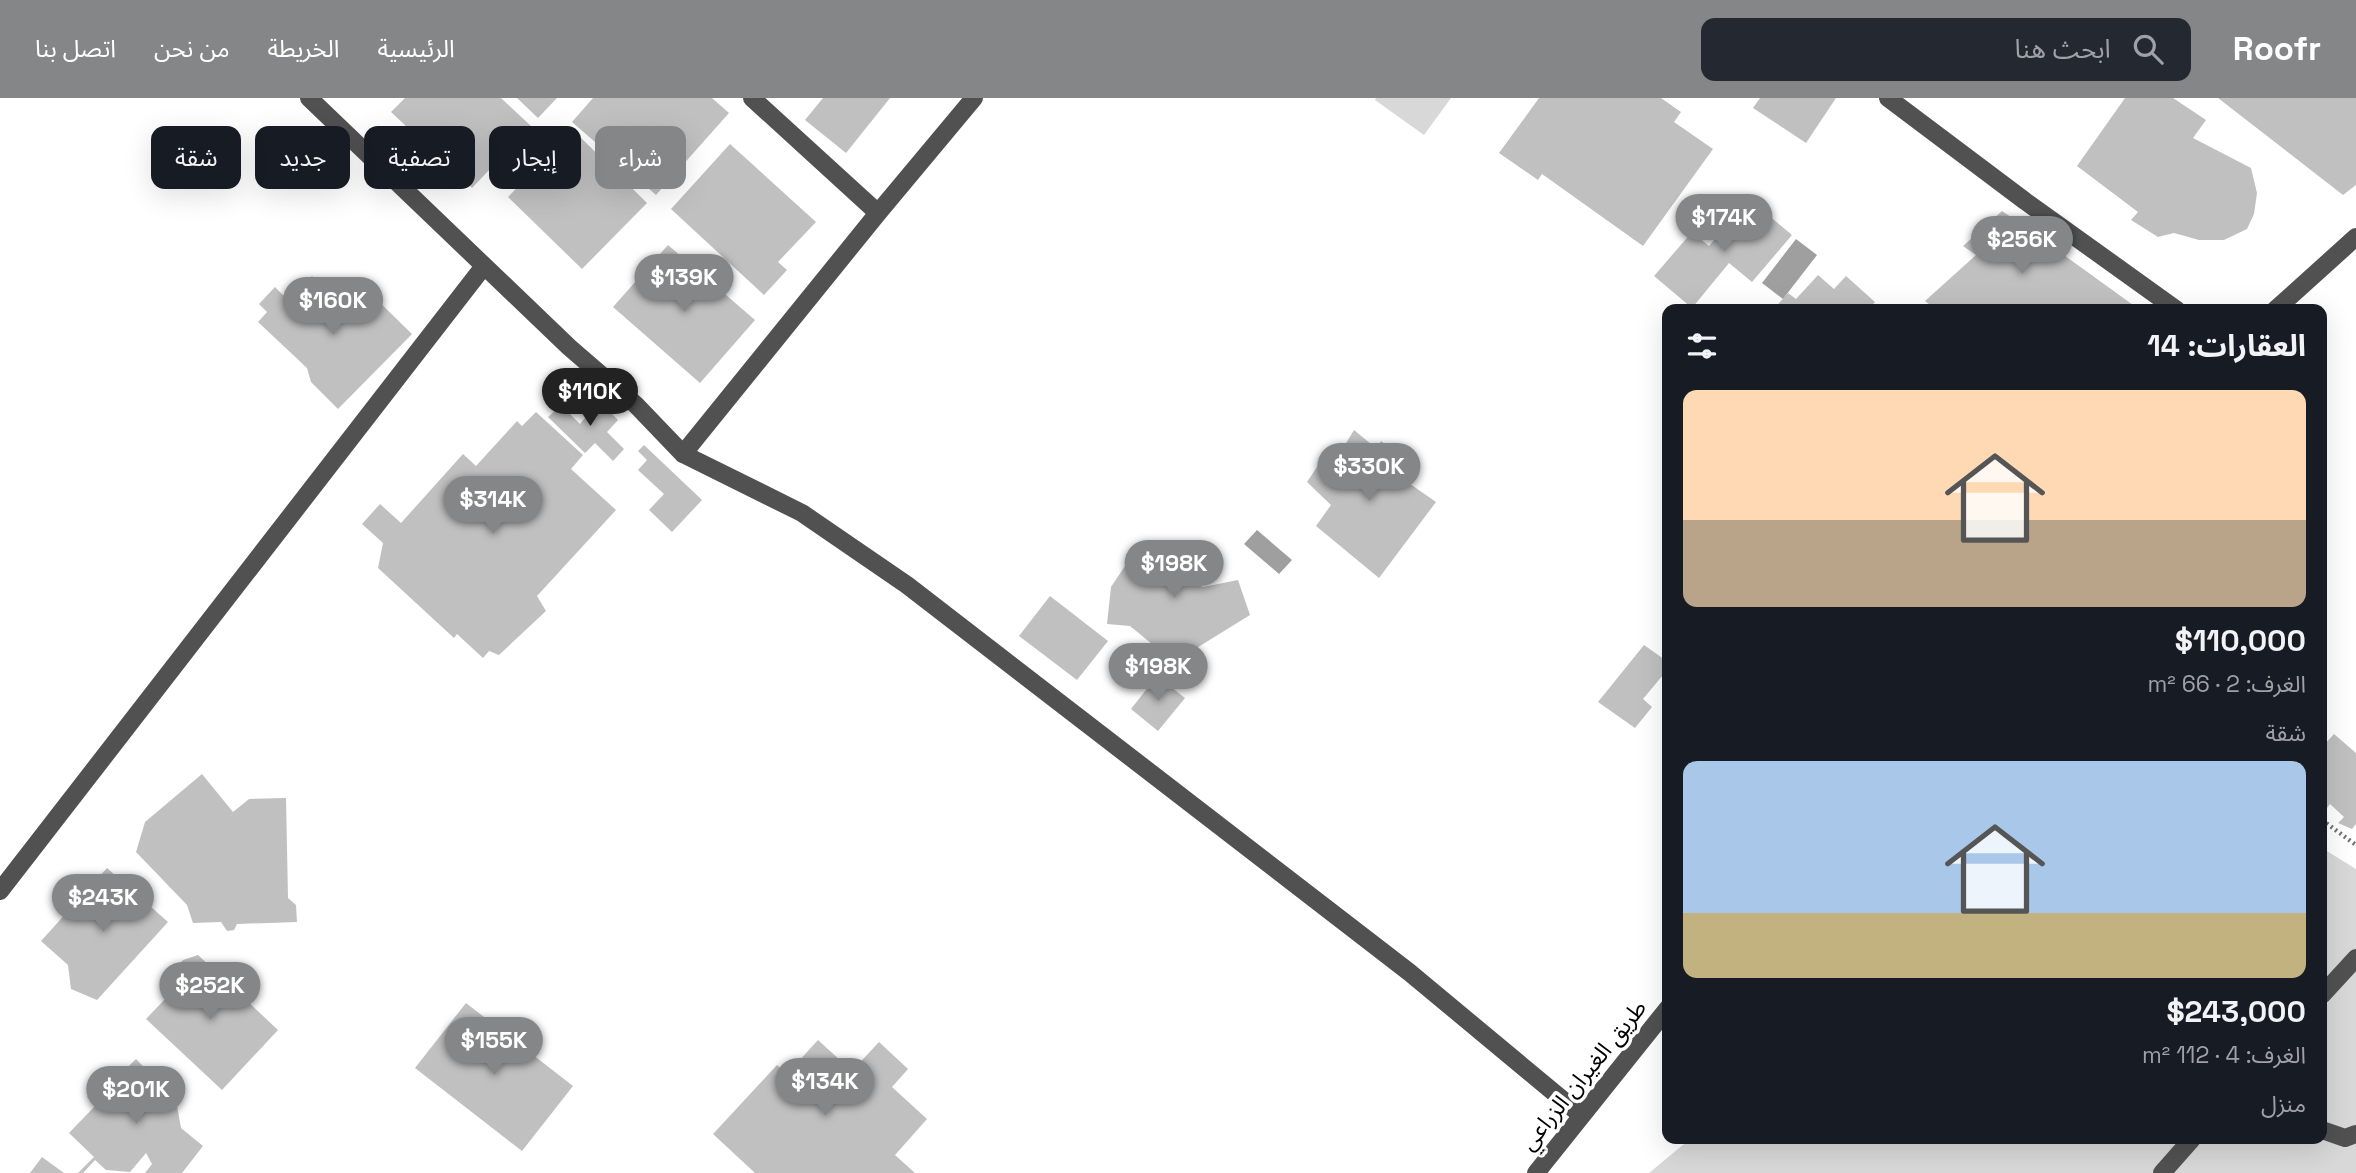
<!DOCTYPE html>
<html lang="ar">
<meta charset="utf-8">
<style>
body{margin:0;font-family:"Space Grotesk","Noto Sans Arabic",sans-serif;background:#242831;color:#f1f3f6;direction:rtl;height:100vh;display:flex;flex-direction:column;font-size:26px;white-space:nowrap}
*{box-sizing:border-box;margin:0}
p{font-size:23px;color:#9ea1a6}
.icon{flex:none;width:38px;height:38px;fill:none;stroke:currentColor;stroke-width:2;stroke-linecap:round;stroke-linejoin:round}
.map{position:relative;flex:1;overflow:hidden;direction:ltr}
.panel{position:absolute;left:1662px;top:206px;width:665px;height:840px;display:flex;flex-direction:column;background:#171b24;border-radius:14px;box-shadow:0 7px 28px #0002;direction:rtl}
.panel>*{flex:none}
.banner{position:absolute;left:21px;top:28px;width:665px;height:63px;direction:rtl;display:flex;gap:14px}
.price{position:absolute;translate:-50% -60px;padding:0 16px;border-radius:24px;background:#858687;color:#fff;font-size:23px;line-height:46px;filter:drop-shadow(0 2px 4px #0008)}
.price::after{content:'';position:absolute;left:50%;top:42px;width:21px;height:16px;margin-left:-10px;background:inherit;clip-path:polygon(0 0,100% 0,50% 100%)}
.price.selected{background:#222;color:#fff}
ul{padding:0;list-style:none}
li{display:grid;align-content:center;gap:14px;height:371px;padding:0 21px}
li span{display:grid;place-items:center;height:217px;border-radius:14px;color:#555}
li>.icon{margin-inline-start:auto}
span .icon{width:126px;height:126px;fill:#fffc;stroke-width:1}
li b{font-size:30px}
h2{display:flex;justify-content:space-between;align-items:center;height:84px;padding:0 21px;font-size:30px}
.chip{padding:0 24px;border-radius:14px;background:#171b24;box-shadow:0 7px 28px #0002;font-size:24px;line-height:63px}
.chip.selected{background:#858687;color:#fff}
header{display:flex;align-items:center;gap:42px;box-sizing:border-box;height:98px;padding:0 35px;background:#858687;color:#fff}
header strong{font-size:33px}
nav{display:flex;gap:38px;margin-inline-start:auto;font-size:24px}
.search{width:490px;height:63px;background:#242831;display:flex;align-items:center;gap:18px;box-sizing:border-box;padding:0 24px;border-radius:14px;color:#9ea1a6;font-size:26px}
.map>svg:first-child{display:block}
</style>
<header>
<strong>Roofr</strong>
<div class="search"><svg class="icon" aria-label="search" viewBox="0 0 24 24"><circle cx="10" cy="10" r="6"/><path d="M15 15l6 6"/></svg>ابحث هنا</div>
<nav><a>الرئيسية</a><a>الخريطة</a><a>من نحن</a><a>اتصل بنا</a></nav>
</header>
<div class="map">
<svg width="2356" height="1075" viewBox="0 0 2356 1075">
<rect width="100%" height="100%" fill="#fff"/>
<!-- green -->
<g fill="#d8d8d8">
<path d="M 1376,0 L 1451,0 L 1424,37 L 1375,2 Z"/>
<path d="M 2322,750 L 2356,771 L 2356,1075 L 1649,1075 L 1690,1041 L 2322,1041 Z"/>
</g>
<!-- water -->
<g fill="#9f9f9f">
<path d="M 1796,141 L 1817,157 L 1783,201 L 1762,185 Z"/>
<path d="M 1257,432 L 1292,462 L 1279,476 L 1244,446 Z"/>
</g>
<!-- building -->
<g fill="#c0c0c0">
<path d="M 405,0 L 501,0 L 531,28 L 472,90 L 391,14 Z"/>
<path d="M 517,0 L 557,0 L 538,20 Z"/>
<path d="M 593,0 L 712,0 L 729,15 L 656,97 L 572,24 Z"/>
<path d="M 823,0 L 890,0 L 846,55 L 805,22 Z"/>
<path d="M 1539,0 L 1661,0 L 1681,14 L 1674,24 L 1713,51 L 1643,148 L 1542,76 L 1538,82 L 1499,55 Z"/>
<path d="M 1760,0 L 1836,0 L 1806,45 L 1753,10 Z"/>
<path d="M 2125,0 L 2173,0 L 2206,22 L 2193,40 L 2251,70 L 2257,95 L 2254,116 L 2247,131 L 2224,142 L 2199,142 L 2174,135 L 2158,139 L 2131,122 L 2138,114 L 2077,68 Z"/>
<path d="M 2218,0 L 2356,0 L 2356,87 L 2343,97 Z"/>
<path d="M 573,32 L 647,105 L 582,171 L 508,99 Z"/>
<path d="M 730,46 L 816,124 L 778,164 L 787,172 L 764,197 L 671,111 Z"/>
<path d="M 1749,101 L 1792,137 L 1752,184 L 1729,165 L 1692,210 L 1654,178 L 1692,134 L 1709,148 Z"/>
<path d="M 2002,113 L 2014,121 L 2140,212 L 1936,212 L 1925,203 L 1976,157 L 1963,148 Z"/>
<path d="M 668,147 L 755,222 L 700,285 L 613,209 Z"/>
<path d="M 1818,177 L 1834,191 L 1846,178 L 1875,204 L 1868,212 L 1773,212 L 1788,195 L 1796,201 Z"/>
<path d="M 312,178 L 353,218 L 372,197 L 412,236 L 338,311 L 311,284 L 307,270 L 258,224 L 267,214 L 259,206 L 275,189 L 288,202 Z"/>
<path d="M 595,299 L 618,322 L 607,334 L 624,351 L 613,363 L 595,345 L 585,355 L 548,319 L 561,307 L 580,326 L 588,316 L 582,307 Z"/>
<path d="M 536,314 L 583,357 L 571,371 L 616,412 L 537,498 L 546,513 L 499,557 L 489,553 L 483,560 L 457,536 L 454,540 L 378,470 L 383,445 L 362,426 L 380,406 L 401,425 L 463,356 L 476,368 L 517,323 L 522,328 Z"/>
<path d="M 1354,332 L 1377,351 L 1381,343 L 1403,361 L 1393,374 L 1436,404 L 1379,480 L 1316,428 L 1331,407 L 1307,384 L 1325,357 L 1334,365 Z"/>
<path d="M 644,347 L 702,402 L 672,434 L 649,412 L 664,396 L 638,372 L 647,362 L 638,353 Z"/>
<path d="M 1195,443 L 1208,467 L 1188,483 L 1203,489 L 1238,482 L 1250,517 L 1174,564 L 1130,528 L 1107,526 L 1111,489 L 1135,453 Z"/>
<path d="M 1050,498 L 1108,543 L 1077,582 L 1019,538 Z"/>
<path d="M 1644,547 L 1668,564 L 1668,571 L 1643,601 L 1652,609 L 1635,630 L 1598,604 Z"/>
<path d="M 1157,578 L 1185,600 L 1158,633 L 1131,611 Z"/>
<path d="M 2334,636 L 2356,655 L 2356,726 L 2352,731 L 2338,725 L 2344,719 L 2330,706 L 2324,714 L 2322,713 L 2322,649 Z"/>
<path d="M 202,676 L 233,714 L 249,701 L 286,700 L 288,800 L 296,807 L 297,824 L 237,826 L 234,832 L 227,833 L 221,824 L 193,825 L 187,807 L 136,754 L 145,724 Z"/>
<path d="M 107,770 L 168,824 L 97,902 L 71,891 L 68,867 L 41,843 Z"/>
<path d="M 198,857 L 278,932 L 222,992 L 146,921 L 167,899 L 172,874 L 183,862 Z"/>
<path d="M 466,905 L 573,988 L 522,1053 L 415,970 Z"/>
<path d="M 818,942 L 852,973 L 879,944 L 908,971 L 892,989 L 927,1021 L 895,1057 L 915,1075 L 755,1075 L 713,1036 L 777,967 L 787,976 Z"/>
<path d="M 136,961 L 176,1002 L 181,1030 L 203,1048 L 182,1075 L 145,1075 L 152,1066 L 146,1055 L 130,1074 L 106,1072 L 95,1062 L 83,1075 L 78,1075 L 94,1059 L 69,1035 L 96,1007 L 87,999 L 97,988 L 107,990 Z"/>
<path d="M 42,1059 L 64,1075 L 30,1075 Z"/>
</g>
<g fill="none" stroke-linecap="round" stroke-linejoin="round">
<!-- path -->
<path stroke="#737373" stroke-width="4.5" stroke-dasharray="2 3.5" stroke-linecap="butt" d="M 2322,722 L 2356,747"/>
<!-- minor -->
<g stroke="#515151" stroke-width="18">
<path d="M 309,0 L 569,249 L 636,307 L 683,356 L 802,415 L 907,487 L 1409,874 L 1581,1017"/>
<path d="M 752,0 L 878,115"/>
<path d="M 1888,0 L 2025,103 L 2177,212"/>
<path d="M 2275,212 L 2356,139"/>
<path d="M 683,356 L 878,115 L 974,0"/>
<path d="M 0,793 L 484,168"/>
<path d="M 2322,897 L 2356,860"/>
<path d="M 2322,1032 L 2345,1040 L 2356,1036"/>
<path d="M 1536,1075 L 1668,910"/>
<path d="M 2162,1075 L 2192,1041"/>
</g>
</g>
<g text-anchor="middle" stroke-width="7" stroke-linejoin="round" paint-order="stroke">
<!-- street labels -->
<g font-size="23" fill="#000" stroke="#fff">
<text transform="translate(1583 977) rotate(-51)" y="8">طريق الغيران الزراعي</text>
</g>
</g>
</svg>
<b class="price" style="left:1724px;top:156px">$174K</b>
<b class="price" style="left:2022px;top:178px">$256K</b>
<b class="price" style="left:684px;top:216px">$139K</b>
<b class="price" style="left:333px;top:239px">$160K</b>
<b class="price selected" style="left:590px;top:330px">$110K</b>
<b class="price" style="left:1369px;top:405px">$330K</b>
<b class="price" style="left:493px;top:438px">$314K</b>
<b class="price" style="left:1174px;top:502px">$198K</b>
<b class="price" style="left:1158px;top:605px">$198K</b>
<b class="price" style="left:103px;top:836px">$243K</b>
<b class="price" style="left:210px;top:924px">$252K</b>
<b class="price" style="left:494px;top:979px">$155K</b>
<b class="price" style="left:825px;top:1020px">$134K</b>
<b class="price" style="left:136px;top:1028px">$201K</b>
<div class="banner">
<a class="chip selected">شراء</a>
<a class="chip">إيجار</a>
<a class="chip">تصفية</a>
<a class="chip">جديد</a>
<a class="chip">شقة</a>
</div>
<section class="panel">
<h2>العقارات: 14<svg class="icon" aria-label="filters" viewBox="0 0 24 24"><path d="M4 7h16M4 17h16"/><circle cx="9" cy="7" r="2"/><circle cx="15" cy="17" r="2"/></svg></h2>
<ul>
<li><span style="background:linear-gradient(#ffd9b3 60%,#b9a48a 0)"><svg class="icon" aria-label="home" viewBox="0 0 24 24"><path d="M3 11l9-7 9 7M6 9v11h12V9"/></svg></span><div><b>$110,000</b><p>الغرف: 2 · 66 m²</p><p>شقة</p></div></li>
<li><span style="background:linear-gradient(#a9c7e8 70%,#c2b280 0)"><svg class="icon" aria-label="home" viewBox="0 0 24 24"><path d="M3 11l9-7 9 7M6 9v11h12V9"/></svg></span><div><b>$243,000</b><p>الغرف: 4 · 112 m²</p><p>منزل</p></div></li>
</ul>
</section>
</div>
